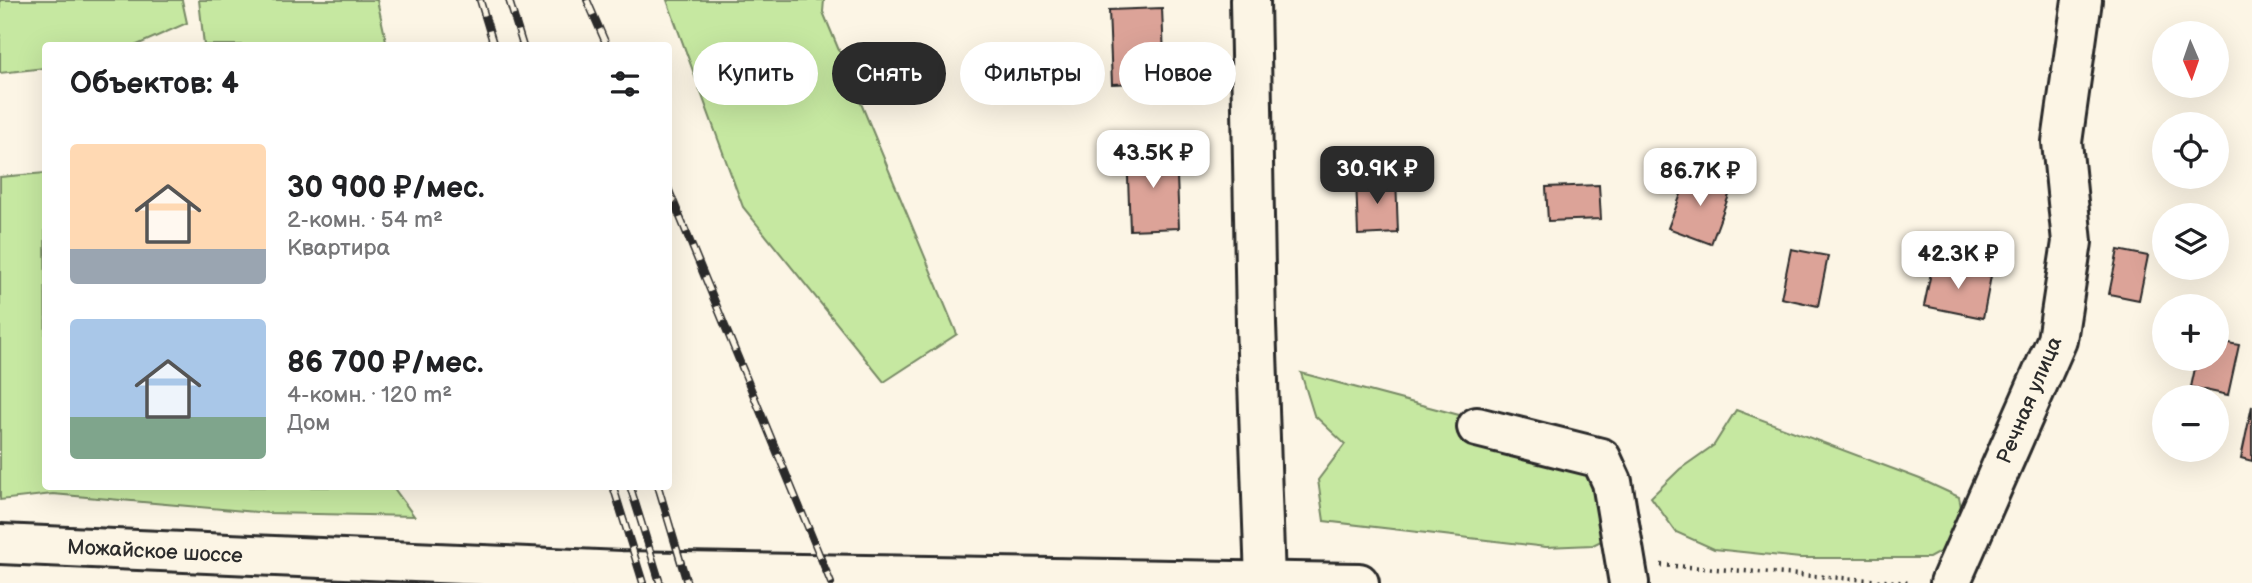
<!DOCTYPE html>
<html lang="ru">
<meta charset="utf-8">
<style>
body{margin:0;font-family:"Balsamiq Sans",sans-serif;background:#f6f6f6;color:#202124;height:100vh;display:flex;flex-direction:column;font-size:26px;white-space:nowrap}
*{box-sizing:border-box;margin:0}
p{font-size:23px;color:#757577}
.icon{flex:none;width:38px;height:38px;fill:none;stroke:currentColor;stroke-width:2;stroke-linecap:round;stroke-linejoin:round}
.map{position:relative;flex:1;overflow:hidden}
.sheet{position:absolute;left:42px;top:42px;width:630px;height:448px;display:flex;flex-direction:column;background:#fff;border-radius:7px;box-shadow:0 7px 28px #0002}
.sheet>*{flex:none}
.top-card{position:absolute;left:693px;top:42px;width:665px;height:63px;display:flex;gap:14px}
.needle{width:46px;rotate:178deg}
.tools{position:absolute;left:2152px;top:21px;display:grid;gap:14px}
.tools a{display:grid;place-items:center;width:77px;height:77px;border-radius:50%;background:#fff;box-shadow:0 7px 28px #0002;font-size:35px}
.price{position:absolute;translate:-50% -60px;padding:0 16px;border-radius:14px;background:#fff;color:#222;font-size:23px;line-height:46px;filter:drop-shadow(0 2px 4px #0008)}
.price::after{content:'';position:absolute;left:50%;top:42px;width:21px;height:16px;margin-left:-10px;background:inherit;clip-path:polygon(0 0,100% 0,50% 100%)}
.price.active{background:#2b2b2b;color:#fff}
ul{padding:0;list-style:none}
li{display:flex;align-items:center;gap:21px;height:175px;padding:0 28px}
li span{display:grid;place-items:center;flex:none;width:196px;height:140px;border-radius:7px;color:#555}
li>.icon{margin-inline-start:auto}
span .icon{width:84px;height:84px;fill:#fffc;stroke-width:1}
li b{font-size:30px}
h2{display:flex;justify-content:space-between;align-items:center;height:84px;padding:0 28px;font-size:30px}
.pill{padding:0 24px;border-radius:32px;background:#fff;box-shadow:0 7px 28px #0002;font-size:24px;line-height:63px}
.pill.active{background:#2b2b2b;color:#fff}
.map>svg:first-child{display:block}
</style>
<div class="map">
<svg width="2252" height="583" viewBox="0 0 2252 583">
<rect width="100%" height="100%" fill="#fcf5e5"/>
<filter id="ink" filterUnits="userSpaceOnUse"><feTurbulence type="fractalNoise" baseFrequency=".0143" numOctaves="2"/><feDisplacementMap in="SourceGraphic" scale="14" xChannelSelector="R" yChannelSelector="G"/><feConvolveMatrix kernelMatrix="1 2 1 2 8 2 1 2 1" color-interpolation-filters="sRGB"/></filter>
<g filter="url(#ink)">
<!-- green -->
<g fill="#c6e8a1" stroke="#788a66" stroke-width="2">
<path d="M 0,0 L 182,0 L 187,23 L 137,45 L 46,46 L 45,68 L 0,73 Z"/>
<path d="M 199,0 L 377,0 L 387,45 L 204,45 Z"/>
<path d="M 667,0 L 824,0 L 823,12 L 957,334 L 884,382 L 743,207 Z"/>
<path d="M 45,173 L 46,486 L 393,487 L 414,516 L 268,513 L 53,494 L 0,500 L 0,177 Z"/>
<path d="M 1301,373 L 1576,446 L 1629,527 L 1593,545 L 1546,547 L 1324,521 L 1318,480 L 1345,444 L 1314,415 Z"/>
<path d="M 1736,410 L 1920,479 L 1959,497 L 1967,537 L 1929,558 L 1800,558 L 1714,549 L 1676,532 L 1651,497 L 1680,469 L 1714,445 Z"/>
</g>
<!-- building -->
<g fill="#dca398" stroke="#2b2b2b" stroke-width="2">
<path d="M 1162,8 L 1165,82 L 1112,84 L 1109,10 Z"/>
<path d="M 1176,150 L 1179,228 L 1130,230 L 1127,152 Z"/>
<path d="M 1690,171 L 1732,187 L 1711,244 L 1668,228 Z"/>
<path d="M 1396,177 L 1398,233 L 1358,235 L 1356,178 Z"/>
<path d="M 1599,185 L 1601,219 L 1548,221 L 1546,187 Z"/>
<path d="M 1791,249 L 1828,256 L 1818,306 L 1781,298 Z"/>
<path d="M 2118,250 L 2148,256 L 2139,300 L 2109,294 Z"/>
<path d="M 1933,263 L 1991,276 L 1983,318 L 1924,306 Z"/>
<path d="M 2217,341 L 2239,345 L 2228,395 L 2191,387 L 2197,359 L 2217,359 Z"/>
<path d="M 2252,406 L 2252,461 L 2241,458 Z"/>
</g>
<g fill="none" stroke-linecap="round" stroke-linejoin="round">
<defs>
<g id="minor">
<path d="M 1250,0 L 1256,324 L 1265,581"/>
<path d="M 1477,427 L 1601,458 L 1612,482 L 1629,583"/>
<path d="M 1950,583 L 2057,340 L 2072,242 L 2062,142 L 2082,0"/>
</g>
<path id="major" d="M 0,544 L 621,571 L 1359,583"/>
</defs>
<!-- minor casing -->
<use href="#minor" stroke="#2b2b2b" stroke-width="44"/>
<!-- major casing -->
<use href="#major" stroke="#2b2b2b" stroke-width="44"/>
<!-- path -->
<path stroke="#2b2b2b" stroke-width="4.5" stroke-dasharray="2 5" stroke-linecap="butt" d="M 1661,565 L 1911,583"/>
<!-- minor -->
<use href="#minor" stroke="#fcf5e5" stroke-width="38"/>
<!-- major -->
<use href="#major" stroke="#fcf5e5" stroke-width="38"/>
<defs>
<g id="rail">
<path d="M 480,0 L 494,46"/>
<path d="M 509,0 L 523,46"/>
<path d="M 587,0 L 607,46"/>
<path d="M 668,188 L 831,583"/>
<path d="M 613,486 L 643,583"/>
<path d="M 630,486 L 660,583"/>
<path d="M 658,486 L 687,583"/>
</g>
</defs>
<!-- rail casing -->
<use href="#rail" stroke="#2b2b2b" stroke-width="8"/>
<!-- rail -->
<use href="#rail" stroke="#fcf5e5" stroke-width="5" stroke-dasharray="16" stroke-linecap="butt"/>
</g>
</g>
<g text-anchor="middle" stroke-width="5" stroke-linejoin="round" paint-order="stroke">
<!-- street labels -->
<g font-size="21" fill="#2b2b2b" stroke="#fcf5e5">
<text transform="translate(2029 400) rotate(-67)" y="7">Речная улица</text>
<text transform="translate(155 551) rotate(3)" y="7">Можайское шоссе</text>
</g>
</g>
</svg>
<div class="tools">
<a><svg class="needle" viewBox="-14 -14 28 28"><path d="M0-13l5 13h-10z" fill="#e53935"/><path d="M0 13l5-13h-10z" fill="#757577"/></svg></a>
<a><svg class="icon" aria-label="locate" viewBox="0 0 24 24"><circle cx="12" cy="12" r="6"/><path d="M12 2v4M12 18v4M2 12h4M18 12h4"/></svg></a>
<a><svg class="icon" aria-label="layers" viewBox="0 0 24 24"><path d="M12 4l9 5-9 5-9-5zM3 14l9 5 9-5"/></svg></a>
<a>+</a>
<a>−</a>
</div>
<b class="price" style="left:1153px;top:190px">43.5K ₽</b>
<b class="price active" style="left:1377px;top:206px">30.9K ₽</b>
<b class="price" style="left:1700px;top:208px">86.7K ₽</b>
<b class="price" style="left:1958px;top:291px">42.3K ₽</b>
<div class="top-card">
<a class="pill">Купить</a>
<a class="pill active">Снять</a>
<a class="pill">Фильтры</a>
<a class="pill">Новое</a>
</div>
<section class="sheet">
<h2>Объектов: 4<svg class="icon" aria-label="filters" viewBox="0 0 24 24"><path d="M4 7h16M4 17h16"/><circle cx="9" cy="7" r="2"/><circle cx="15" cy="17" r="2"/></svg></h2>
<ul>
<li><span style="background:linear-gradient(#ffd9b3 75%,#9aa5b1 0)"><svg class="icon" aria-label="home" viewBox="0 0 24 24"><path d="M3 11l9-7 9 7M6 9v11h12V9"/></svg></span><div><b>30 900 ₽/мес.</b><p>2-комн. · 54 m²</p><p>Квартира</p></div></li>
<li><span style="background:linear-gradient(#a9c7e8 70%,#7fa58c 0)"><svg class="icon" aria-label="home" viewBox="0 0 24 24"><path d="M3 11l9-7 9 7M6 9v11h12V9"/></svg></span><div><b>86 700 ₽/мес.</b><p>4-комн. · 120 m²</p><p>Дом</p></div></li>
</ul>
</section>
</div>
